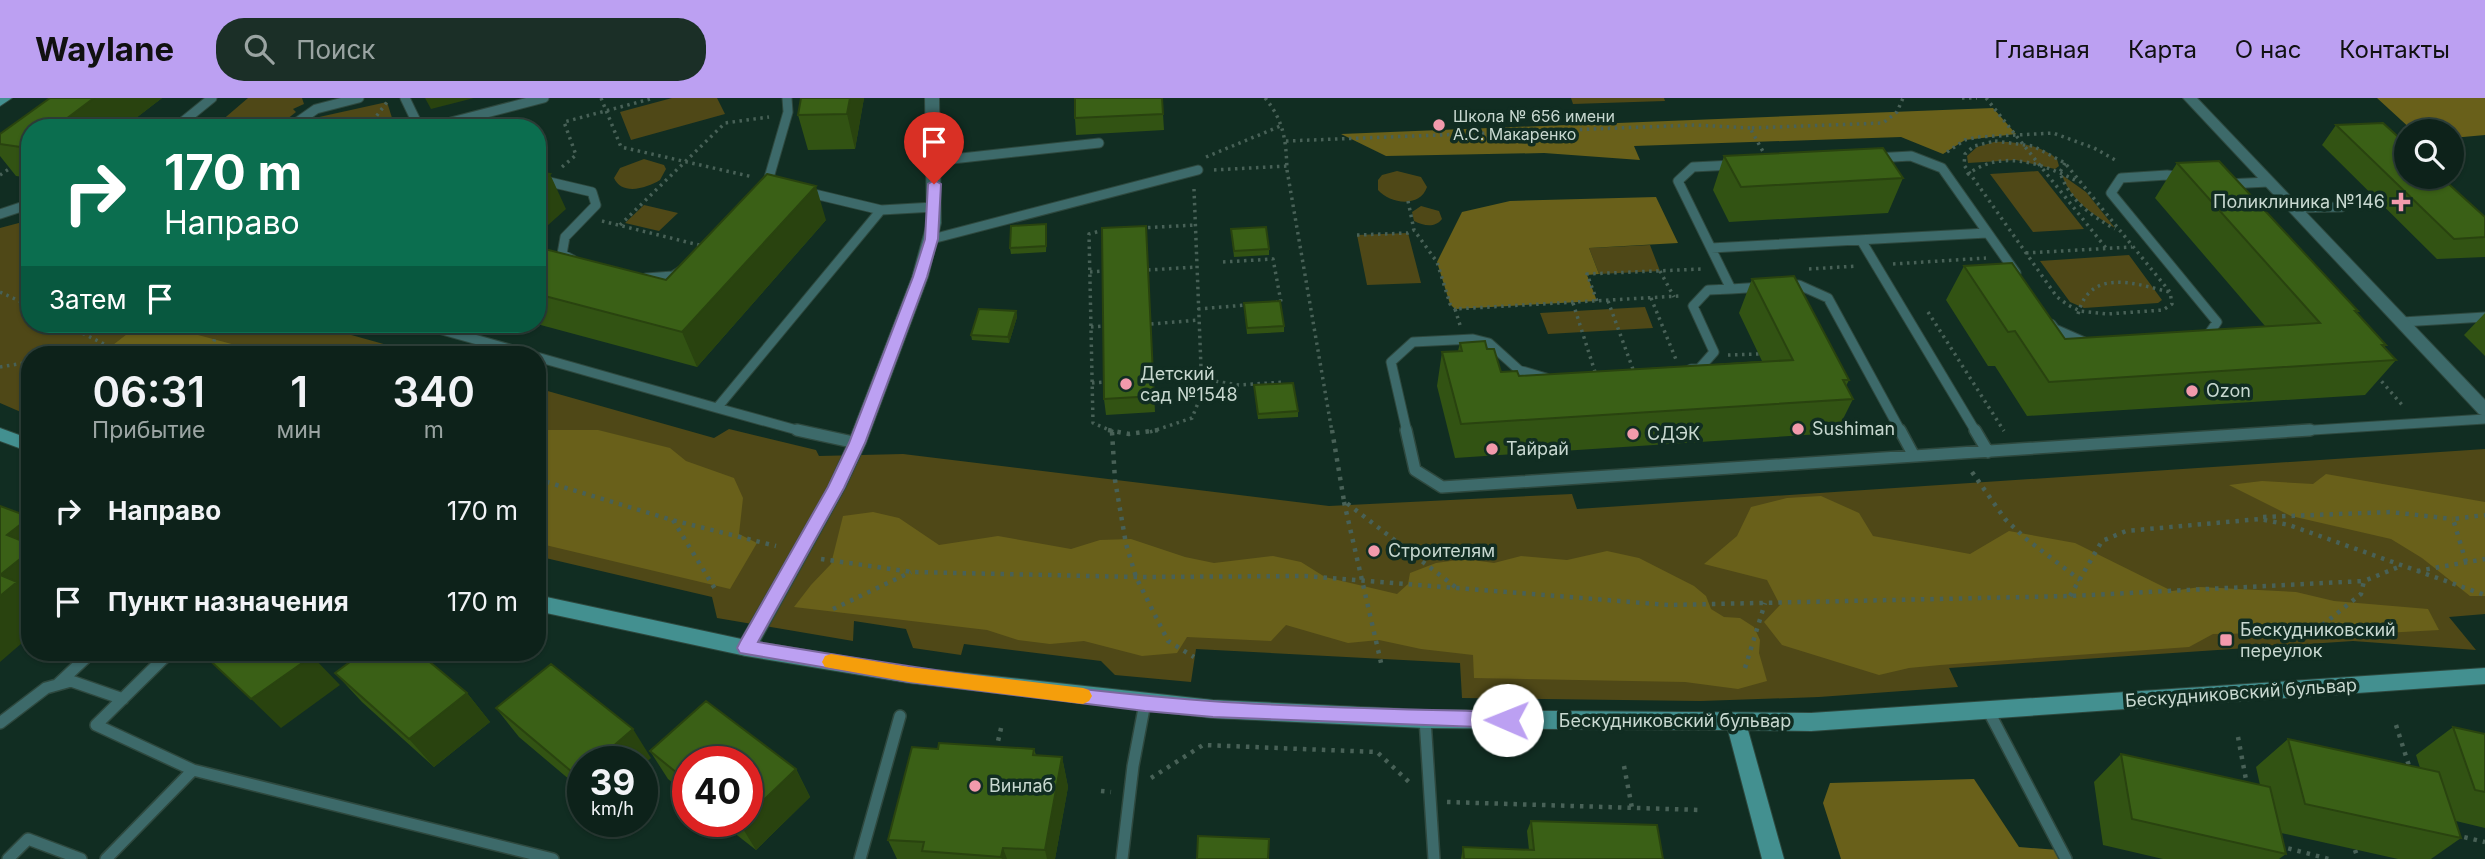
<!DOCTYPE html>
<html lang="ru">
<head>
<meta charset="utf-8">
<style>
  :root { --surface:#0d221a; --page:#1b2f27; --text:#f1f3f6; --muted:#9aa4a2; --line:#2d3f39; --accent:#bca0f2 }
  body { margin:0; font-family:Inter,sans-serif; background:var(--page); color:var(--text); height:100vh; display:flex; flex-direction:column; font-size:26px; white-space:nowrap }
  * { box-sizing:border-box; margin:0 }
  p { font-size:23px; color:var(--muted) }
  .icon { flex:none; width:38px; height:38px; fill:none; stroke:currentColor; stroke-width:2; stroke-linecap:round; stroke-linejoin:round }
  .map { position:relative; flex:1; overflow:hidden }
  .sheet { position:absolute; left:21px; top:248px; width:525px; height:315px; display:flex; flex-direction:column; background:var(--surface); border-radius:28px; box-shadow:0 2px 5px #0004,0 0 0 2px var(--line) }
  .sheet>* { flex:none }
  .guide { position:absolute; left:21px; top:21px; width:525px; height:214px; border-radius:28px; box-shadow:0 2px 5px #0004,0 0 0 2px var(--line); background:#0b6e4f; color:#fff; overflow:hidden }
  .controls { position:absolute; left:2394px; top:21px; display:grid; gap:14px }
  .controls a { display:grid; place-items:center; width:70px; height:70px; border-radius:50%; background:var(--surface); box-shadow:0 2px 5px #0004,0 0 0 2px var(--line); font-size:35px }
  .speed { position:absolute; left:567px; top:648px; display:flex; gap:14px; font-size:35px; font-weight:700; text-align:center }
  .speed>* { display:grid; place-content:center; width:91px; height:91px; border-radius:50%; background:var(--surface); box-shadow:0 2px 5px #0004,0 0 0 2px var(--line); line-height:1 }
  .speed small { font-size:18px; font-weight:400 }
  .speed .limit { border:10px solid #d22; background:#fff; color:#111 }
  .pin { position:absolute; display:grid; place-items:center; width:60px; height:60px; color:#fff; margin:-72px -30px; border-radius:50% 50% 50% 0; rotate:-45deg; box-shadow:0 0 7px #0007 }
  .pin .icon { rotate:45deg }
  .me { position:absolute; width:77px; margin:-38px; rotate:271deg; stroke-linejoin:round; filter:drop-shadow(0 0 5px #0008) }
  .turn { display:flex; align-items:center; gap:24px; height:147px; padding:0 28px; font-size:32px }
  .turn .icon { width:91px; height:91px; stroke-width:2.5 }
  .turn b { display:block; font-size:49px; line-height:60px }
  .then { display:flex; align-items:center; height:66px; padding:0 28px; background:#0003; gap:14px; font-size:26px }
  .eta { display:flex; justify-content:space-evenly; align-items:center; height:119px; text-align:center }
  .eta b { font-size:42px; font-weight:600; line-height:49px }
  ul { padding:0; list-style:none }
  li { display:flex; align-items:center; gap:21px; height:91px; padding:0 28px }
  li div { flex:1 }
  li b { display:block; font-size:26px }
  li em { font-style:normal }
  header { display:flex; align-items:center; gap:42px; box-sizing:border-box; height:98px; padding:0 35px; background:var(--accent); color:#111 }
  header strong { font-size:33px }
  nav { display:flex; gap:38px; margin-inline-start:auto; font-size:24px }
  .search { width:490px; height:63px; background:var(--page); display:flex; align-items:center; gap:18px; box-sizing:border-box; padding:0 24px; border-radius:28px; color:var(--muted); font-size:26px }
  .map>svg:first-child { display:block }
  .green { fill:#4f4817 }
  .forest { fill:#69601a }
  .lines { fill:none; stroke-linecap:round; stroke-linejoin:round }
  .lane-far1-casing { stroke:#2e483e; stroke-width:11 }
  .lane-casing { stroke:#2e483e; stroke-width:14 }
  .street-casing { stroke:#2e483e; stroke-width:2 }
  .secondary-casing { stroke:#2e483e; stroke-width:2 }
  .path-far1 { stroke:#486157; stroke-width:3.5; stroke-dasharray:2.5 4.5; stroke-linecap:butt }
  .path { stroke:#486157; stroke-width:4.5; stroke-dasharray:3.5 6; stroke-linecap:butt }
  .lane-far1 { stroke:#3d6a6a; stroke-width:9 }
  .lane { stroke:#3d6a6a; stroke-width:11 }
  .street { fill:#3d6a6a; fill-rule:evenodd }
  .secondary { fill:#439090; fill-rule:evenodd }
  .wall { fill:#325313 }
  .shaded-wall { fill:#29430f }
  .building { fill:#3a6016; stroke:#29430f; stroke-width:2 }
  .route { fill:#bca0f2; stroke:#7a689d; stroke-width:2 }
  .slow { fill:#f59e0b }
  .poi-dot { fill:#f29aac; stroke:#112d22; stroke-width:2.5 }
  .labels { text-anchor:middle; stroke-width:7; stroke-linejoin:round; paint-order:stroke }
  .far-poi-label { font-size:16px; fill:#c8d8d0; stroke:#112d22; text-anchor:start }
  .poi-label { font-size:18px; fill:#c8d8d0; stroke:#112d22; text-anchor:start }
  .street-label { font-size:18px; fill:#c8d8d0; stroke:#112d22 }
</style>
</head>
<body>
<header>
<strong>Waylane</strong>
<div class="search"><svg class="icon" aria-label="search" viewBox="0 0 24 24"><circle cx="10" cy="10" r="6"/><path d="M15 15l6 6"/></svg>Поиск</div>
<nav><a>Главная</a><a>Карта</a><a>О нас</a><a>Контакты</a></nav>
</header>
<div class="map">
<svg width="2485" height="761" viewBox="0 0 2485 761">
  <rect width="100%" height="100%" fill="#112d22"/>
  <!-- green -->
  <path class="green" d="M248 0H302L304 6 293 11 296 14 276 30H213Z
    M672 0H717L725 16 631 42 620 14Z
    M1571 0H1664L1665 3 1573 6Z
    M387 4 393 23 390 30 301 23Z
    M1994 44C2015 43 2041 47 2057 61L2059 68 2055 71 2016 62 1968 65 1967 58 1977 49Z
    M644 61 664 67 666 71 660 82C647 90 622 98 614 80L620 70Z
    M1397 73 1421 79 1427 89C1420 110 1390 106 1378 92V82L1382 77Z
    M2038 73 2084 131 2033 134 1990 76Z
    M2062 77 2086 94 2115 130C2093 116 2071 103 2062 77Z
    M644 107 678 115 659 133 625 125Z
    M1421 108 1439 113 1442 121C1435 130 1424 128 1414 123L1412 114Z
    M30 122V226H312L423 257H30V318L0 305V130Z
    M1408 135 1421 185 1367 187 1357 137Z
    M1650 147 1660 173 1599 176 1589 150Z
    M2129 157 2162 202 2158 205 2084 210 2070 204 2040 163Z
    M1645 209 1653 230 1548 236 1540 215Z
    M537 290 714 340 729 331 816 352 819 358 903 356 1329 408 1572 396 1577 411 2485 351V516L2449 519 2476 552 2353 543 1949 570 1958 589 1819 599 1701 603 1462 600 1460 565 1196 551 1191 584 1115 577 1101 563 964 546 961 557 913 550 906 531 854 523 853 543 717 520 712 499 537 458Z"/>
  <!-- forest -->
  <path class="forest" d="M2377 0H2485V37L2452 40V33H2413Z
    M1993 10 2016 36 1965 42 1943 56 1901 39 1634 48 1640 62 1544 55 1386 58 1341 36Z
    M1656 99 1678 145 1589 150 1599 176 1587 177 1597 203 1455 211 1450 206 1437 164 1462 114 1510 103Z
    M140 226H157L273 257H100Z
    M537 332H598L670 350 686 363 734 380 743 400 739 436 757 445 730 491 537 445Z
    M2326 376 2485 404V498H2470L2422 460 2391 441 2291 418 2229 387 2262 383 2313 386Z
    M1821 398 1859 415 1873 438 1970 456 2009 433 2075 445 2172 493 2200 489 2296 494 2334 503 2428 511 2439 532 2311 539 2273 535 2213 536 2189 549 1940 567 1909 570 1879 577 1782 547 1764 524 1780 507 1767 482 1704 466 1737 438 1751 409 1787 400Z
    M873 414 899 420 939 447 998 438 1071 451 1100 442 1131 441 1185 459 1214 465 1273 458 1301 464 1325 479 1397 496 1408 486 1410 475 1436 465 1465 461 1494 465 1521 458 1567 462 1607 453 1639 460 1694 488 1706 498 1711 511 1724 519 1740 520 1754 529 1760 542 1759 555 1767 583 1738 591 1685 584 1474 580 1473 557 1421 551 1379 542 1348 545 1286 527 1271 543 1187 539 1177 555 1142 558 1084 543 1050 546 1018 542 987 532 794 509 811 487 831 466 843 418Z
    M1974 681 2019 749 2059 752 2066 761H1841L1823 705 1830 685Z"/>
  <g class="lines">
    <defs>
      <path id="lane-far1" d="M405 0 418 27 427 30
        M175 30 212 0
        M289 30 316 11 359 0
        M428 30 544 0
        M1875 60 1911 58 1942 70 2016 175
        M934 63 1099 45
        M1733 67 1693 69 1678 83 1731 191 1762 189
        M2183 79 2167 77 2121 80 2111 95 2217 224 2206 240
        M537 81 592 94 596 107 565 139 562 156 573 162
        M2226 86 2269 84
        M766 90 788 14 787 0
        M806 94 881 112
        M2293 110 2342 109
        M0 116 30 106
        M932 141 1198 72
        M1861 142 1976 334
        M1711 150 1987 135
        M646 180 673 178 681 173
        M1785 188 1799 187 1828 200 1901 334
        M2402 224 2485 219
        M421 226 531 257
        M2051 226 2055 231 2089 246
        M537 259 717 310 881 112 934 109
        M1691 271H1699L1714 254 1693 208 1708 192 1731 191
        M717 310 804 334
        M1407 334 1391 264 1413 244 1473 241 1489 245 1519 272 1546 280
        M2283 334 2485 321"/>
      <path id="lane" d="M797 332 857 345
        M1406 332 1415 372 1442 389 2310 332
        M1900 332 1914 358
        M1975 332 1988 354
        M169 555 96 627 193 672 553 761
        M58 586 91 555
        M1988 612 2066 761
        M1425 621 1434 761
        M0 625 46 590 71 583 123 601
        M8 761 28 741 81 761
        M106 761 193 672
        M860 761 900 618
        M1122 761 1133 668 1145 605"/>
      <path id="street" d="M925 0H939L941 125 928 179 866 345 845 390 753 556 746 558 739 556 736 550 828 389 848 345 912 179 927 125Z
        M2183 0H2197L2485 302V318L2479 316Z"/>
      <path id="secondary" d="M0 0H12L0 8Z
        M0 330 30 341V354L0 343Z
        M537 497 746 542 909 569 1213 602 1425 612 1811 615 2485 570V586L1811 633 1748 632 1784 761H1762L1728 632 1425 630 1213 620 909 585 746 558 537 513Z"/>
    </defs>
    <!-- lane-far1 casing -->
    <use href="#lane-far1" class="lane-far1-casing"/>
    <!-- lane casing -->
    <use href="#lane" class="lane-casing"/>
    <!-- street casing -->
    <use href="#street" class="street-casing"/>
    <!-- secondary casing -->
    <use href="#secondary" class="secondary-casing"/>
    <!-- path-far1 -->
    <path class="path-far1" d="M601 0 621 49 753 79
      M1265 0C1284 23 1286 42 1287 72L1332 334
      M1962 0H1977
      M1986 0 2106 150
      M384 30 369 28 387 4
      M1286 43 1695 27 1750 30
      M1995 43 2033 48 2065 65 2170 194 2172 206 2163 212 2107 216 2080 213 2068 207 2057 199 1964 67 1965 56 1974 48Z
      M1947 54 1965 42 1978 39 2053 35 2094 50 2117 63
      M1206 59 1283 27
      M1766 59 1750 30 1883 25 1897 14 1903 0
      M2065 65 2060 74C2069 102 2090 117 2115 131
      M562 69 576 57 564 24 654 0
      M1214 72 1287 68
      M0 77 12 69
      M1967 77C2001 50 2044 66 2079 84
      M1408 103 1414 132 1437 164 1450 206 1455 211
      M602 123 703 148
      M620 127 725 25 769 19
      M1141 130 1195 127
      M1104 132 1089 136 1093 325 1114 334
      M1357 137 1408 135 1414 132
      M2026 155 2132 149
      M1223 164 1273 161 1281 204H1276
      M1893 166 1986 160
      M1809 171 1857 168
      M1148 172 1196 169
      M1660 173 1674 199
      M1090 174 1104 173
      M0 194 30 208
      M1651 200 1677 264
      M1597 203 1587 176 1702 171
      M1608 203 1634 274
      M1573 205 1596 277
      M1198 211 1246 207
      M1928 214 2004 333
      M2078 216C2090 170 2134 185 2169 194
      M64 226 110 249 118 257
      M1151 226 1199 222
      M1460 227 1455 211 1679 198
      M1091 229 1105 228
      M210 257 219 226
      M1728 257 1759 256
      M0 269 30 264
      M2377 278 2403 308
      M1202 281 1239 287 1284 284
      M1092 285 1106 284
      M1150 334 1192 320 1202 295 1194 91"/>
    <!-- path -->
    <path class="path" d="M1108 332 1129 336 1158 332
      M1332 332 1344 403 1458 491
      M1112 334 1115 382 1126 446 1136 479 1168 543 1194 559
      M1972 374 2005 421 2025 440 2080 482
      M537 381 672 422 776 448
      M1344 404 1382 569
      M2263 419 2390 414 2453 421
      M673 422 715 491
      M821 461 912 474 1136 479 1305 478 1669 507 2070 498 2364 483
      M2466 464 2453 421 2485 417
      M2417 473 2485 461
      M2070 498 2102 443 2126 433 2260 421 2289 427 2485 497
      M833 511 911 474
      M2315 533 2361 496 2364 483 2401 468
      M1745 570 1765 505
      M2396 627 2410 671
      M2238 639 2247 687
      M996 652 1002 626
      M1624 668 1632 710
      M1151 680 1203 647 1377 654 1410 685
      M1101 693 1111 694
      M1447 704 1701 712
      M2455 737 2485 744
      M2279 748 2329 761
      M2355 752 2358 761"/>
    <!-- lane-far1 -->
    <use href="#lane-far1" class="lane-far1"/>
    <!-- lane -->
    <use href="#lane" class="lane"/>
    <!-- street -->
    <use href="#street" class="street"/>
    <!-- secondary -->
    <use href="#secondary" class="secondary"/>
  </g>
  <!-- wall -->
  <path class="wall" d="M50 0H162L123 30H30V80L16 78 0 58V36Z
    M801 0H864L855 51 808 52 798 17Z
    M1162 0 1164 32 1076 37 1075 20Z
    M2336 27 2485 119V159L2437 161 2322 47Z
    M1724 58 1903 80 1888 115 1729 124 1713 92Z
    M2177 65 2358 213 2356 214 2386 247 2384 250 2396 262 2365 297 2027 318 1995 268H1988L1946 202 1964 168 2065 241 2265 228 2155 100Z
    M826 122 697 269 537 226V149L666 182Z
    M1146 128 1155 314 1106 317 1104 301Z
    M1231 131 1269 151V157L1234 159Z
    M1047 132 1046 154 1011 156 1010 150Z
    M1752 181 1849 282 1846 288 1853 301 1836 335 1455 360 1437 288 1442 254 1458 253 1460 245 1487 251 1501 274 1519 278 1762 263 1739 215Z
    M1244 205 1284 228V234L1247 236Z
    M1016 213 1017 219 1009 245 972 242 971 237Z
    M2485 215V258L2464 237Z
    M1254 287 1298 313V319L1258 321Z
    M335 575 467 595 490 624 434 669 362 604Z
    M496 610 651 660 583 663V693L519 639Z
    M2453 629 2485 636V730L2456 723 2461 740 2431 761H2398L2281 735 2286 756 2279 761H2163L2103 747 2094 684 2121 656 2260 687 2256 669 2288 641 2420 670 2416 657Z
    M938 651H1034L1036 657 1062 659 1068 689 1055 761H897L888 742Z
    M650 653 796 671 810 699 756 752 719 723H747L688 663V697L668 681Z
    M1531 723 1663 761H1461L1463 749 1529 752 1527 733Z"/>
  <!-- shaded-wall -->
  <path class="shaded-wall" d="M94 0H162L123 30H54Z
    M425 0H474L431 11Z
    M850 0H864L855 51 847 16Z
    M550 76 566 111 537 137V87Z
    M816 88 826 122 697 269 682 234Z
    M1016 213 1017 219 1009 245 1008 239Z
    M30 419V538L0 564V477L7 437Z
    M312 558 340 587 281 630 251 601Z
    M467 595 490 624 434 669 409 641Z
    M633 631 651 660 642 668V663H596Z
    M1062 659 1068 689 1055 761H1047L1045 752Z
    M796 671 810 699 756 752 740 726 743 723H747V718Z
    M583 675V685L578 679Z
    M1003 750 1007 761H1002L1001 759Z"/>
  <!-- building -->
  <path class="building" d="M50 0H94L54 30H30V48L27 50 0 46V36Z
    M801 0H850L847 16 798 17Z
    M1075 0H1162L1163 16 1075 20Z
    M2383 25 2406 46V79H2441L2485 119V139L2454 141 2336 27Z
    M1883 50 1903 80 1741 89 1724 58Z
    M2219 63 2358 213H2355L2386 247H2382L2396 262 2049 284 2015 233 2008 234 1964 168 2012 165 2065 241 2320 225 2177 65Z
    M537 73 550 76 537 87Z
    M767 76 816 88 682 234 537 196V149L666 182Z
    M1046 126V148L1010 150 1011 128Z
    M1146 128 1154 298 1104 301 1102 130Z
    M1266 129 1269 151 1234 153 1231 131Z
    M1794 178 1849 282H1843L1853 301 1461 326 1442 254 1462 253 1460 245 1485 243 1487 251H1494L1501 274 1517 273 1519 278 1793 262 1752 181Z
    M1280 203 1284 228 1247 230 1244 205Z
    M979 211 1016 213 1008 239 971 237Z
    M1293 285 1298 313 1258 316 1254 287Z
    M0 408 30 419 7 437 30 446V453L0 477Z
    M0 477 17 484 0 498Z
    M202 555H309L312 558 251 601Z
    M362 555H419L467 595 409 641 335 575Z
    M551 566 633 631 596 663H583V675L578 679 496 610Z
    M706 603 796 671 747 718V663H688V684L650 653Z
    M2453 629 2485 636V694L2475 692Z
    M2288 641 2439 674 2461 740 2305 706Z
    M939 645 1034 651 1033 657 1062 659 1045 752 1003 750 1001 759 922 753 924 744 888 742 912 649 938 651Z
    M2121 656 2270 689 2286 756 2132 721Z
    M1531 723 1657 727 1663 761H1464L1463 749 1534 752Z
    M1198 738 1269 741 1268 761H1197Z"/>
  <!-- route -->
  <path class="route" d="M934 82 941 86 938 141 927 179 865 345 844 390 758 544C908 569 1059 592 1210 603 1309 610 1408 611 1507 614L1514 617 1516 622 1514 628 1507 630 1213 619 1145 613 909 584 740 555 737 550 740 544 828 389 849 345 913 179 925 141 928 86Z"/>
  <!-- slow -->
  <path class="slow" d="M831 556 909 569 1083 590 1089 592 1092 598 1089 603 1083 606 909 584 825 569 822 564 825 558Z"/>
  <!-- markers -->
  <g class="poi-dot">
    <circle cx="1439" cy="27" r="7"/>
    <path d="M2397.5 93.5h7v7h7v7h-7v7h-7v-7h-7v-7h7z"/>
    <circle cx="1126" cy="286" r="7"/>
    <circle cx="2192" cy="293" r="7"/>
    <circle cx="1798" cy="331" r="7"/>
    <circle cx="1633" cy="336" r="7"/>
    <circle cx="1492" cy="351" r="7"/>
    <circle cx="1374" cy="453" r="7"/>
    <rect x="2219" y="535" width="14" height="14" rx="3.5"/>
    <circle cx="975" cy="688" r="7"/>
  </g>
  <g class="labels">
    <!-- far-poi labels -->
    <g class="far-poi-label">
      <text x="1453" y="24">Школа № 656 имени<tspan x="1453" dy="18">А.С. Макаренко</tspan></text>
    </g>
    <!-- poi labels -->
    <g class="poi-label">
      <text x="2385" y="110" text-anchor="end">Поликлиника №146</text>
      <text x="1140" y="282">Детский<tspan x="1140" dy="21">сад №1548</tspan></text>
      <text x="2206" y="299">Ozon</text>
      <text x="1812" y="337">Sushiman</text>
      <text x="1647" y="342">СДЭК</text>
      <text x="1506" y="357">Тайрай</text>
      <text x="1388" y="459">Строителям</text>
      <text x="2240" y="538">Бескудниковский<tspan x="2240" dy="21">переулок</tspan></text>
      <text x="989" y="694">Винлаб</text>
    </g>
    <!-- street labels -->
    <g class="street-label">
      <text transform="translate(2241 595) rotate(-4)" y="6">Бескудниковский бульвар</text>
      <text x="1675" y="629">Бескудниковский бульвар</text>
    </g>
  </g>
</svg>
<div class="controls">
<a><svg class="icon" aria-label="search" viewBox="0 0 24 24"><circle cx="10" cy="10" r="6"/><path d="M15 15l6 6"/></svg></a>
</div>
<div class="speed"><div>39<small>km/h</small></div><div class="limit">40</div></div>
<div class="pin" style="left:934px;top:86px;background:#d93025"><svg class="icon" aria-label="arrive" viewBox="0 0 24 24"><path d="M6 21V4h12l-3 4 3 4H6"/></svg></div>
<svg class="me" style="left:1507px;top:622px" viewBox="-20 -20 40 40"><circle r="19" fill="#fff"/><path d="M0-13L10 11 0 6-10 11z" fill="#bca0f2"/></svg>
<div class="guide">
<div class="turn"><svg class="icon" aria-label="right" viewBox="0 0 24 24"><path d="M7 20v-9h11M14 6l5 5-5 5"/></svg><div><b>170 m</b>Направо</div></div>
<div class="then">Затем<svg class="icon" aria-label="arrive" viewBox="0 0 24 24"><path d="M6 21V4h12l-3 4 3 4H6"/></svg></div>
</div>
<section class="sheet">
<div class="eta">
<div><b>06:31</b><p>Прибытие</p></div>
<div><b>1</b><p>мин</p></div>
<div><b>340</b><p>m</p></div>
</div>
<ul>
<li><svg class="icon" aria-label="right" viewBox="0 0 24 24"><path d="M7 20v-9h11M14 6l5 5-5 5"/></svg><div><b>Направо</b></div><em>170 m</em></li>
<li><svg class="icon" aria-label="arrive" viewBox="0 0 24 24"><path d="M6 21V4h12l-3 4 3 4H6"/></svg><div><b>Пункт назначения</b></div><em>170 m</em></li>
</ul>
</section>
</div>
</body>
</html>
